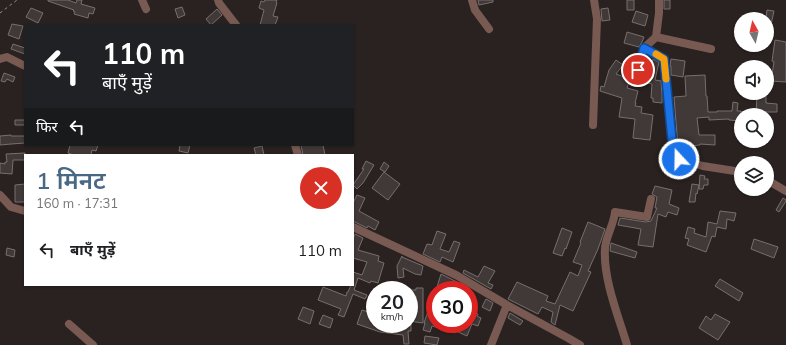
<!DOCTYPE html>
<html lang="hi">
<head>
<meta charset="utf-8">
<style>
  :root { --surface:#fff; --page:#f2f2f2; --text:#202124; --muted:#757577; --accent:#496884 }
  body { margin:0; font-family:Mulish,"Noto Sans Devanagari",sans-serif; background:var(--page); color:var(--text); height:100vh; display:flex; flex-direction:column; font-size:15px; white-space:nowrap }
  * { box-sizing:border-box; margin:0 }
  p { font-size:13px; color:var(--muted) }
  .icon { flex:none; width:22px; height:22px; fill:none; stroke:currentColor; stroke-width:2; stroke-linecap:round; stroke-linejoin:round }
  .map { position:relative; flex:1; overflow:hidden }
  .side { position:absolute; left:24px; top:154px; width:330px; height:132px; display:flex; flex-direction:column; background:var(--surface); border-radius:0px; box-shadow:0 1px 3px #0004 }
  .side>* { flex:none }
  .hud { position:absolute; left:24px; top:24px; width:330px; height:122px; border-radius:0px; box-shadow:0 1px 3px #0004; background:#202124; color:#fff; overflow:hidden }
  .needle { width:26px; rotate:352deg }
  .tools { position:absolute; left:734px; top:12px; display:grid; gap:8px }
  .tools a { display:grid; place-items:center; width:40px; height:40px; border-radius:50%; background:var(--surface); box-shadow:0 1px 3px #0004; font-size:20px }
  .speed { position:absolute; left:366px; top:281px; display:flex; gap:8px; font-size:20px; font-weight:700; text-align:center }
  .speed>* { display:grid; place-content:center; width:52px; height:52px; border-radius:50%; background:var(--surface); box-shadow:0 1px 3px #0004; line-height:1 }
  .speed small { font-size:10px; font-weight:400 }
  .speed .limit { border:6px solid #d22; background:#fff; color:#111 }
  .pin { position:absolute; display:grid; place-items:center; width:34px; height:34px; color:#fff; margin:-17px; border:2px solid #fff; border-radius:50%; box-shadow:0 1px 4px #0007 }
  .me { position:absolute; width:44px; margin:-22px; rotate:339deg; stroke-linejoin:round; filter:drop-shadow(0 0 3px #0008) }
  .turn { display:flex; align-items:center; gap:14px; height:84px; padding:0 12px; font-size:18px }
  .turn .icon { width:52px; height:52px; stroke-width:2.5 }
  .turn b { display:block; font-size:28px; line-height:34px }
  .then { display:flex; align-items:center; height:38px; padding:0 12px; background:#0003; gap:8px; font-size:15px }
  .round { display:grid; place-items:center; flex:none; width:42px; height:42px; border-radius:21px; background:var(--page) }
  .overview { display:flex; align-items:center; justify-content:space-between; height:68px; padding:0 12px }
  h1 { font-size:24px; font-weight:600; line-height:30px; color:var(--accent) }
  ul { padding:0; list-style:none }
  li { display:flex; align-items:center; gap:12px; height:56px; padding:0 12px }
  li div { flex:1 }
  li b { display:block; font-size:15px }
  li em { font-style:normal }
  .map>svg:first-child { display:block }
  .building { fill:#413937; stroke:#776f6c }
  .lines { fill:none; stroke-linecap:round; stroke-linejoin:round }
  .path { stroke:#928c8a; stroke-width:1; stroke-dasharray:3 3; stroke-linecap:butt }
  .minor { stroke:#785a52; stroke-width:8 }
  .route-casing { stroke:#114b97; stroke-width:10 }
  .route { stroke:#1a73e8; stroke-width:7 }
  .slow { stroke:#f59e0b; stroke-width:7 }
</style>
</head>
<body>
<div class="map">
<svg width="786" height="345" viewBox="0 0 786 345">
  <rect width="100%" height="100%" fill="#292220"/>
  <!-- building -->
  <path class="building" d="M48 0H68L76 3 77 0H82L81 4 95 8 93 14 89 13 88 18 74 14 75 12 73 11 74 10 48 1Z
    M265 0H277L276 2 277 3 273 16 278 17 275 25H260L264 10 259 8 261 1 264 2Z
    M478 0H493V2L479 5Z
    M627 0H634V10H627Z
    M664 0H670V9H664Z
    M182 7 185 15 178 18 175 9Z
    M31 8 43 13 38 23 26 17Z
    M608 8 610 20 602 21 601 9Z
    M217 9 222 15 211 25 206 19Z
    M767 10 774 11 769 34H767V19H766Z
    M636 11 648 15 645 26 632 22Z
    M12 24 23 26 19 39 8 35Z
    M627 32 644 37 642 42 639 47 624 43Z
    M775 40 786 42V82L771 81 774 62 772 61Z
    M13 44 25 48V54L11 49Z
    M653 59 659 62 655 80 661 81 662 95V103L653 102V98H651L652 84 647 83Z
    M671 59 685 61 683 77 671 75V66H670Z
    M616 60 623 65 616 74 630 79 627 88 638 91 635 103H636L635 106 642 107 641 113 653 115 650 140 633 138 635 119 619 117 622 98 600 91 601 86 604 87 609 70Z
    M4 73 15 77 13 82 7 79 5 82 1 81Z
    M705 75 706 96H707L708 112H717V111H732L733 102 738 103 737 111H741V121L729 120V119L709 120V117L697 118 699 135H715V145L700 144V145L678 147 674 97 686 96 685 76Z
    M757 94H766V103L777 104V112H764V114H756Z
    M15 120H25V125H15Z
    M11 135V136H25V143L11 144 0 145V136Z
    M70 145H98L96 151 92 150 91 155H74L68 153Z
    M180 145H190L188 153 179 151Z
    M301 145H323L325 155H303Z
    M262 146 264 155H256L254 148Z
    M25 153V160H13L12 174 0 173V163L5 164V162H7L6 154Z
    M366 161 374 165 363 183 357 189 353 185 364 169H362Z
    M384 162 389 166 385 172 380 169Z
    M384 172 400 184 388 200 372 188Z
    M700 175 705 176 704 179H708V185H704L703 189H699Z
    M25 184V202H15V185Z
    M692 184 699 185 697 194 696 193 695 202H689Z
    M655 186 672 190 669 204 679 208 677 215 668 212 666 217 658 214 653 247 638 245 641 229 618 225 620 218 646 222 651 221 657 208H655L657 197 652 194Z
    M357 195 365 198 359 211 379 222 375 230 368 226 367 228 353 221V203Z
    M783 198 786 200V201L779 212 776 210Z
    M720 211 736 213 734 221 727 219 726 229 717 227 715 237 712 236 706 252 687 245 689 239 685 238 688 227 695 229 694 233 706 237 708 222 717 224Z
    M588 222 605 229 598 249 588 271 591 272 573 311 560 305 555 325 551 322 553 312 542 307 538 314 508 299 517 282 548 296 546 301 555 304 570 272 578 276 582 265 573 262 581 243 580 242Z
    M562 228 572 232 566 249 565 248 562 256 553 253Z
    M437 231 446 234 440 249 449 252 454 241 460 243 453 262 442 257 440 262 423 254 427 244 432 245Z
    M355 234 363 238 358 250 379 256 378 261 384 263 378 283 371 281 370 283 358 278 354 290 367 295 365 299 353 294 344 317 338 315 341 309 318 300 323 287 346 296 347 292H348L351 285H353V272L362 275 367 262 353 258V239Z
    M754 239 778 247 774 258 751 249Z
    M611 243 637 252 635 258 610 251Z
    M7 248 15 250 14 257 6 255Z
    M402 256V257L423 266 421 275 415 274 403 268 404 277 398 278 397 266Z
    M484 266 495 271 488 283 493 285 491 289 463 273 464 270 478 277Z
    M441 274 459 283 457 290H436Z
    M720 279 743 293 739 301 715 286Z
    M416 288H423V323L409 321V314L412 315 416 296H409V290H416Z
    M434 294H435V324H472L469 323V311L478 314 477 316 481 318 478 326 472 324 467 336 456 331 455 333 432 326 430 332 423 330 425 323H424Z
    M486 299 493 303 490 311 482 307Z
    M303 307 314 311 310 324 298 319Z
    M362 310 375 314V324H411V331H408L409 344H404L403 335 380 332 357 324Z
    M510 313 523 321 520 325 508 318Z
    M715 314 730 322 718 340 699 328 706 316 711 320Z
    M323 315 333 319 330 328 319 324Z
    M425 336 439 338 437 345 424 343Z"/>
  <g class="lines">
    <!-- path -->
    <path class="path" d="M0 13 17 0"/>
    <!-- minor -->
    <path class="minor" d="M142 0 146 9
      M218 0 219 3 236 25
      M472 0 475 10 489 29
      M656 37 711 49
      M644 48 664 59 673 150 679 159 703 166 741 172
      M0 59 7 57 25 66
      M635 80 644 48 656 37 659 13V0
      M593 125 597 19 594 0
      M295 145 298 155
      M767 180 786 191
      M0 195 11 207 25 211
      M353 227 456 275 507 305 568 338 580 345
      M69 324 93 345
      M491 345 507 305
      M627 345C618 315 603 279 605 248 606 236 614 224 615 212L647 217 651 199"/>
  </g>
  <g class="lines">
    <defs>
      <path id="route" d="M638 70 644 48 664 59 673 150 679 159"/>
    </defs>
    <!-- route casing -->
    <use href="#route" class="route-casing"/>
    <!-- route -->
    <use href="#route" class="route"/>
    <!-- slow -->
    <path class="slow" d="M656 54 664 59 666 79"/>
  </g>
</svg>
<div class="tools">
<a><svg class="needle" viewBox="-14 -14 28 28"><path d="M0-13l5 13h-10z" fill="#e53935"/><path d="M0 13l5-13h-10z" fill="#757577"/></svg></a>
<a><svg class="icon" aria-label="sound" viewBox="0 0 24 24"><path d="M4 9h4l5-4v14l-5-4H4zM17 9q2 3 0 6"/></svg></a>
<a><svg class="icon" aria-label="search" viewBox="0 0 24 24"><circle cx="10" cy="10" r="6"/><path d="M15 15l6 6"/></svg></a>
<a><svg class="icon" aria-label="layers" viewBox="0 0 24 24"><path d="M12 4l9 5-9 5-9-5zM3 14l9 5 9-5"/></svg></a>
</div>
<div class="speed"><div>20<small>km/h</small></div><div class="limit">30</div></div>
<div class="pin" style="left:638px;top:70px;background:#d93025"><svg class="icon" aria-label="arrive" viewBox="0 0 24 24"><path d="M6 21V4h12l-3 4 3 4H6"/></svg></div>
<svg class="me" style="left:679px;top:159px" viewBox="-20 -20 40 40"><circle r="17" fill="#1a73e8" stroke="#fff" stroke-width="3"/><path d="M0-11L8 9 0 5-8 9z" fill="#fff"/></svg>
<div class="hud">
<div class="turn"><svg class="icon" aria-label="left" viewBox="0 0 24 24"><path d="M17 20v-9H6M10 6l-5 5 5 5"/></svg><div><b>110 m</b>बाएँ मुड़ें</div></div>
<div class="then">फिर<svg class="icon" aria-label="left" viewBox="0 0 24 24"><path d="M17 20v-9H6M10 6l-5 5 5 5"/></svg></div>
</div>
<section class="side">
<div class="overview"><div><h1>1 मिनट</h1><p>160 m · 17:31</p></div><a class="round" style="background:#d93025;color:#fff"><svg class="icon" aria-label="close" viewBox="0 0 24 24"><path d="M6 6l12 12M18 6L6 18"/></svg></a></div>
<ul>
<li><svg class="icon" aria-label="left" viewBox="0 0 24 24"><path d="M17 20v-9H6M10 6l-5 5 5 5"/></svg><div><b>बाएँ मुड़ें</b></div><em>110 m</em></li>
</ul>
</section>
</div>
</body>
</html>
